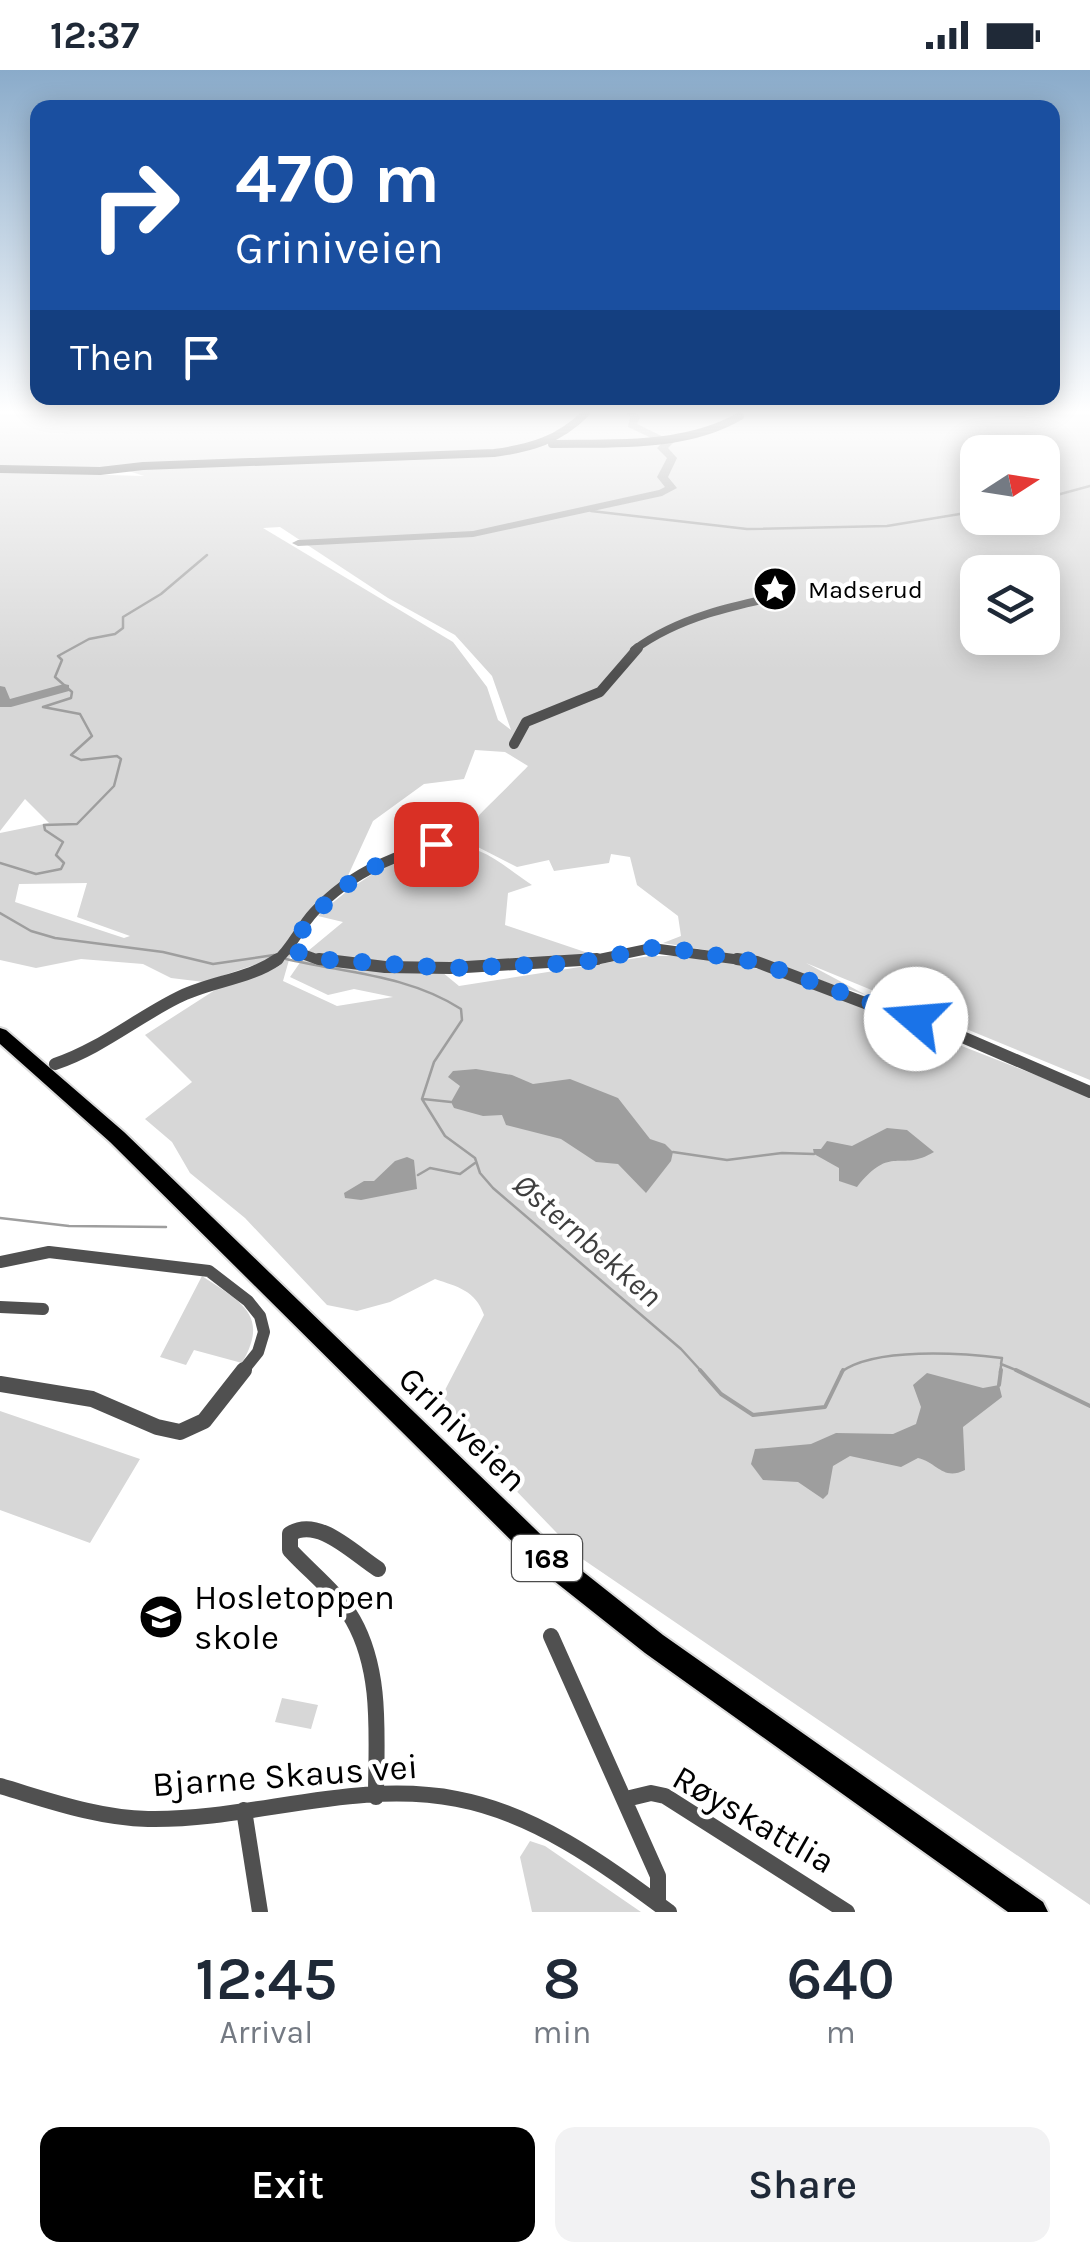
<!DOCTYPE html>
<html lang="en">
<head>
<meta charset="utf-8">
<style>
  :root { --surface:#fff; --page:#f2f2f3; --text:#1f2937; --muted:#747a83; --accent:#000 }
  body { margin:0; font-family:Karla,sans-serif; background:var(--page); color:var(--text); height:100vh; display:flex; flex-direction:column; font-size:38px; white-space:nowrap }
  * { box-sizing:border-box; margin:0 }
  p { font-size:32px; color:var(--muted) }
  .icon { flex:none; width:55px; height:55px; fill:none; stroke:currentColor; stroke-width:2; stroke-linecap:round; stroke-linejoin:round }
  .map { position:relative; height:1842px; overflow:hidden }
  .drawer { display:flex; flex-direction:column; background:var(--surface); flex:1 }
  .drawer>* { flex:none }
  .top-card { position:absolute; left:30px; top:30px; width:1030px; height:305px; border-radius:20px; box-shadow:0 5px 25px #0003; background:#1a4fa0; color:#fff; overflow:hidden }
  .needle { width:65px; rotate:78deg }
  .tools { position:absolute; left:960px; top:365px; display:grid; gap:20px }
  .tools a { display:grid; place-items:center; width:100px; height:100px; border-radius:20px; background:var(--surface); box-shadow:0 5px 25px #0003; font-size:50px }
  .pin { position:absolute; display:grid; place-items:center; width:85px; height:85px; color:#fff; margin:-42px; border-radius:20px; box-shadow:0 5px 15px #0006 }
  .me { position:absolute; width:110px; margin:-55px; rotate:288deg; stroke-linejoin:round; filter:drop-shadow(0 0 8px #0008) }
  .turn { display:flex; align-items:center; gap:35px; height:210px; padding:0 40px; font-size:45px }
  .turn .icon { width:130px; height:130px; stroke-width:2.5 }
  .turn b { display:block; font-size:70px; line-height:85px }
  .then { display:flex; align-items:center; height:95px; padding:0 40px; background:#0003; gap:20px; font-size:38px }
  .eta { display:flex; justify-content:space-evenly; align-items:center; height:170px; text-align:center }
  .eta b { font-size:60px; font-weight:600; line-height:70px }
  .primary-button { display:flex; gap:20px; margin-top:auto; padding:20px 40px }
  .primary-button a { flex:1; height:115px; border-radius:20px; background:var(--accent); color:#fff; font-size:40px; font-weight:600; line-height:115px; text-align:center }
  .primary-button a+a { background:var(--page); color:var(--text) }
  .status { display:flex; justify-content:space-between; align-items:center; height:70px; padding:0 50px; background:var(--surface); direction:ltr }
  .status svg { height:28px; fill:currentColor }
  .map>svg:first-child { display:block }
  .green { fill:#d7d7d7; fill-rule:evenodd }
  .water { fill:#9e9e9e }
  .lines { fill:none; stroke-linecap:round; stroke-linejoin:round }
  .stream-far1 { stroke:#9e9e9e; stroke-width:2.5 }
  .stream { stroke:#9e9e9e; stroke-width:4 }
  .river { fill:#9e9e9e; fill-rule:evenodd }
  .primary-casing { stroke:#dbdbdb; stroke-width:4 }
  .minor-far3 { stroke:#505050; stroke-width:8 }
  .minor-far2 { stroke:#505050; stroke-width:10 }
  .minor-far1 { stroke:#505050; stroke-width:12 }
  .minor { stroke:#505050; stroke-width:16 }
  .primary { fill:#000; fill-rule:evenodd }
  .route { stroke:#1a73e8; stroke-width:18; stroke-dasharray:0 32.4 }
  .labels { text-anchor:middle; stroke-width:9; stroke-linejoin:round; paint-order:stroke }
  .far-poi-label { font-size:25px; fill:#000; stroke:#fff; text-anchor:start }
  .shield { fill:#fff; stroke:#4c4c4c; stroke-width:2.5 }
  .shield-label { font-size:28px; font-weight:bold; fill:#000 }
  .water-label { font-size:32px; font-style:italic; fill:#3f3f3f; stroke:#fff }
  .near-street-label { font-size:35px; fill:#000; stroke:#fff }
  .near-poi-label { font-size:35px; fill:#000; stroke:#fff; text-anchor:start }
</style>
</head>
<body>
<div class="status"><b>12:37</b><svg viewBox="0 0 49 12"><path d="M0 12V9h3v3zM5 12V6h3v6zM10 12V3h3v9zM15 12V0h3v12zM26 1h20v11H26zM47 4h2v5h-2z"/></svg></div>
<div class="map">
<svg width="1090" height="1842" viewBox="0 0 1090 1842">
  <rect width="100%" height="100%" fill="#fff"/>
  <!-- green -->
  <path class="green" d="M0 343H1090V1010L806 893 866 925 748 887 663 873 681 866 678 846 637 815 630 787 611 784 609 793 554 801 549 790 517 797 470 773 463 763C465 758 518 707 528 696L505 682 475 680 464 709 424 714 373 751 346 810 297 862 283 911 337 936 393 927 354 919 328 925 290 907 308 881 343 852 318 846C353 812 428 761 479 781 497 788 515 804 532 815L508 823 505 855 588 883 589 887 431 893 459 916 650 886H702L772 902 1090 1026V1835L581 1488 444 1346 445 1320 484 1245C475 1220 458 1217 435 1209L390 1232 357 1241 327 1235 245 1148 190 1103 172 1072 145 1049 192 1012 145 965 254 895 204 912 171 908 143 894 81 889 36 898 0 890V763L49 753 25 729 0 761V402L144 406 129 401 0 398ZM978 382H1042V448H978ZM280 457 388 528 455 565 492 606 511 660 498 650 487 617 453 572 263 458ZM978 502H1042V568H978ZM87 813 77 847 130 866 124 868 15 832 19 814Z
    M202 1206C241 1232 270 1245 242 1293L194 1280 186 1295 160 1287Z
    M0 1341 140 1389 90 1473 0 1440Z
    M282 1628 318 1635 311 1659 275 1652Z
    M530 1771 545 1776 641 1842H532L520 1787Z"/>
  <!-- water -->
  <path class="water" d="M476 999 512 1005 533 1014 570 1009 618 1028 650 1069 665 1074 673 1082 671 1091 646 1123 618 1094 596 1092 561 1069 506 1055 502 1045 483 1046 454 1038 451 1032 460 1016 448 1007 453 1001Z
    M887 1058 907 1060 934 1082C899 1103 892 1073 857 1117L839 1111V1098L814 1084 813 1079H821L827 1071 852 1076Z
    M407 1087 414 1090 417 1119 361 1130 345 1128 344 1123 364 1111H374L395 1091Z
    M927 1303 983 1318 999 1315 1002 1327 963 1357 965 1400C943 1411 938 1393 918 1388L901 1397 850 1386 833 1396 828 1424 823 1429 798 1412 763 1410 751 1394 755 1379 811 1374 836 1363 893 1364 916 1354 921 1337 913 1315Z"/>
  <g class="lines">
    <!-- stream-far1 -->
    <path class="stream-far1" d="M1042 429 1090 416
      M591 441 747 459 887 456 978 441
      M0 793 36 804 61 799 64 793 56 785 63 772 45 760 44 755 77 754 114 716 121 689 117 686 81 690 71 685 92 666 80 644 43 637 71 628 72 622 55 607 62 590 58 586 89 569 115 564 123 558V547L161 524 207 485
      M0 843 31 861 55 868 163 882 213 894 274 885
      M286 889C346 903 408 905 461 939L462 950 434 992 422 1029 445 1066 475 1088 480 1103 493 1118 681 1279 702 1302
      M423 1029 451 1032
      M673 1082 727 1090 782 1083 814 1084
      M418 1105 430 1098 460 1104 475 1093
      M0 1148 69 1156 166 1157
      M841 1302C875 1277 961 1283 1002 1288L1001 1294 1021 1302
      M1000 1302 1001 1296"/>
    <!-- stream -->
    <path class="stream" d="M700 1300 721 1324 753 1345 825 1337 843 1300
      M1016 1300 1090 1336
      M999 1315 1001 1300"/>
    <!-- river -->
    <path class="river" d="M626 343H636L640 347 637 354 674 372 668 378 677 388 668 407 677 418 662 426 473 467 298 476 292 473 298 470 473 461 659 420 665 417 657 407 667 388 657 378 662 373 628 357 630 347Z
      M64 614 69 615V621L11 637H0V616L5 617 10 629Z"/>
    <defs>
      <path id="primary" d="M0 958 6 960 124 1062 562 1485 663 1565 1043 1832 1048 1842H1008L645 1583 544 1503 110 1072 0 974Z"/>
    </defs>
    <!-- primary casing -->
    <use href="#primary" class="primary-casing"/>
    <!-- minor-far3 -->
    <path class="minor-far3" d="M552 374C613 373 686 378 740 346
      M0 399 100 401 143 396 494 383C531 378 559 370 586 343
      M634 580C678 547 736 535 789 524"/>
    <!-- minor-far2 -->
    <path class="minor-far2" d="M514 674 526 652 600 622 638 578
      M289 879 316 889 340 892
      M275 892C292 878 299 858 314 842 351 802 401 780 454 773
      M585 892 652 878 756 892"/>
    <!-- minor-far1 -->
    <path class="minor-far1" d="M319 889 385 897 450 898 597 889
      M737 889 757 892 894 944 930 953 1090 1022
      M55 994C100 979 135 949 177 928 210 911 248 910 278 889
      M0 1192 49 1182 209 1201 248 1231 260 1246 264 1262 258 1282 242 1302
      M0 1237 43 1239"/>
    <!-- minor -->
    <path class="minor" d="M0 1314 92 1329 157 1357 180 1362 204 1351 244 1300
      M551 1566 658 1806V1834
      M0 1716C48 1730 97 1748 148 1749 250 1751 354 1709 457 1729 537 1744 605 1795 669 1842
      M376 1727C376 1669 383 1603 353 1550 338 1523 311 1503 290 1480V1464C318 1446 353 1483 378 1499
      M626 1729 651 1723 665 1726 847 1842
      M244 1740 260 1842"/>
    <!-- primary -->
    <use href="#primary" class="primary"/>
  </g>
  <!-- sky -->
  <linearGradient id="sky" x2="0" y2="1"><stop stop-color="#8aabca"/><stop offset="0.57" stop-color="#fff"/><stop offset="1" stop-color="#fff" stop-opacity="0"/></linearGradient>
  <rect width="1090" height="600" fill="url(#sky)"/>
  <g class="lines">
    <!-- route -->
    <path class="route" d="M436 774C377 785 320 827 290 879L316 889 450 898 579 893 652 878H669L757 892 916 949"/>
  </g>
  <!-- icons -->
  <defs>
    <symbol id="sight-disc" viewBox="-11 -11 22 22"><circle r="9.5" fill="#000" stroke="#fff"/><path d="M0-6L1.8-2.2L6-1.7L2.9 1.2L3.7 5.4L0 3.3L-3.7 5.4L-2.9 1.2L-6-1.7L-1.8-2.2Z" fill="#fff"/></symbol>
    <symbol id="school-disc" viewBox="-11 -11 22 22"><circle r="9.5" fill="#000" stroke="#fff"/><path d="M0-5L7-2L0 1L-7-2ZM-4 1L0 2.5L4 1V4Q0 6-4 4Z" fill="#fff"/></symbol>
  </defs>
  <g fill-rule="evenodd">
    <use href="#sight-disc" x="750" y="494" width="50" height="50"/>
    <use href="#school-disc" x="136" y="1522" width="50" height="50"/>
  </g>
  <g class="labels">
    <!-- far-poi labels -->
    <g class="far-poi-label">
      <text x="808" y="528">Madserud</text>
    </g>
    <!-- shield labels -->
    <rect class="shield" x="512" y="1465" width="70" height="46" rx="8"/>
    <g class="shield-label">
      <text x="547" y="1498">168</text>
    </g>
    <!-- water labels -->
    <g class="water-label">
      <text transform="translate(588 1170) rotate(41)" y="11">Østernbekken</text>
    </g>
    <!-- near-street labels -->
    <g class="near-street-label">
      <text transform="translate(463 1359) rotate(44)" y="12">Griniveien</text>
      <text transform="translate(285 1705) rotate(-4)" y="12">Bjarne Skaus vei</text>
      <text transform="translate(754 1749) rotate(30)" y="12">Røyskattlia</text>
    </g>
    <!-- near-poi labels -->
    <g class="near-poi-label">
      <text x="194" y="1539">Hosletoppen<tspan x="194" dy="40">skole</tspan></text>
    </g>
  </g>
</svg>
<div class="tools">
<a><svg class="needle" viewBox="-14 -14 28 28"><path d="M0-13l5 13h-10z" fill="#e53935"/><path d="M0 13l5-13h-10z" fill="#747a83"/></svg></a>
<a><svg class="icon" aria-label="layers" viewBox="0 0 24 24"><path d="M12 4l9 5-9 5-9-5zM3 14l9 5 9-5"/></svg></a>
</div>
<div class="pin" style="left:436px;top:774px;background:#d93025"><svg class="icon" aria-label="arrive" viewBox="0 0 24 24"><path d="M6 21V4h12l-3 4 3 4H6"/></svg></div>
<svg class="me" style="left:916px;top:949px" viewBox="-20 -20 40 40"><circle r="19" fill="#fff"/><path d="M0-13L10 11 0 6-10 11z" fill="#1a73e8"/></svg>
<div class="top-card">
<div class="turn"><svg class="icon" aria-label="right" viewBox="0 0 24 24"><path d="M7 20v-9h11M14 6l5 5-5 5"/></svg><div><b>470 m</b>Griniveien</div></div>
<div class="then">Then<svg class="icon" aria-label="arrive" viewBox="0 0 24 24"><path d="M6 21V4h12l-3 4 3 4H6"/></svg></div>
</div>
</div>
<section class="drawer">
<div class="eta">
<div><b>12:45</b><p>Arrival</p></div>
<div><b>8</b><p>min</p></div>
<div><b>640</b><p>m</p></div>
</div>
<div class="primary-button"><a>Exit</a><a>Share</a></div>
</section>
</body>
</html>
